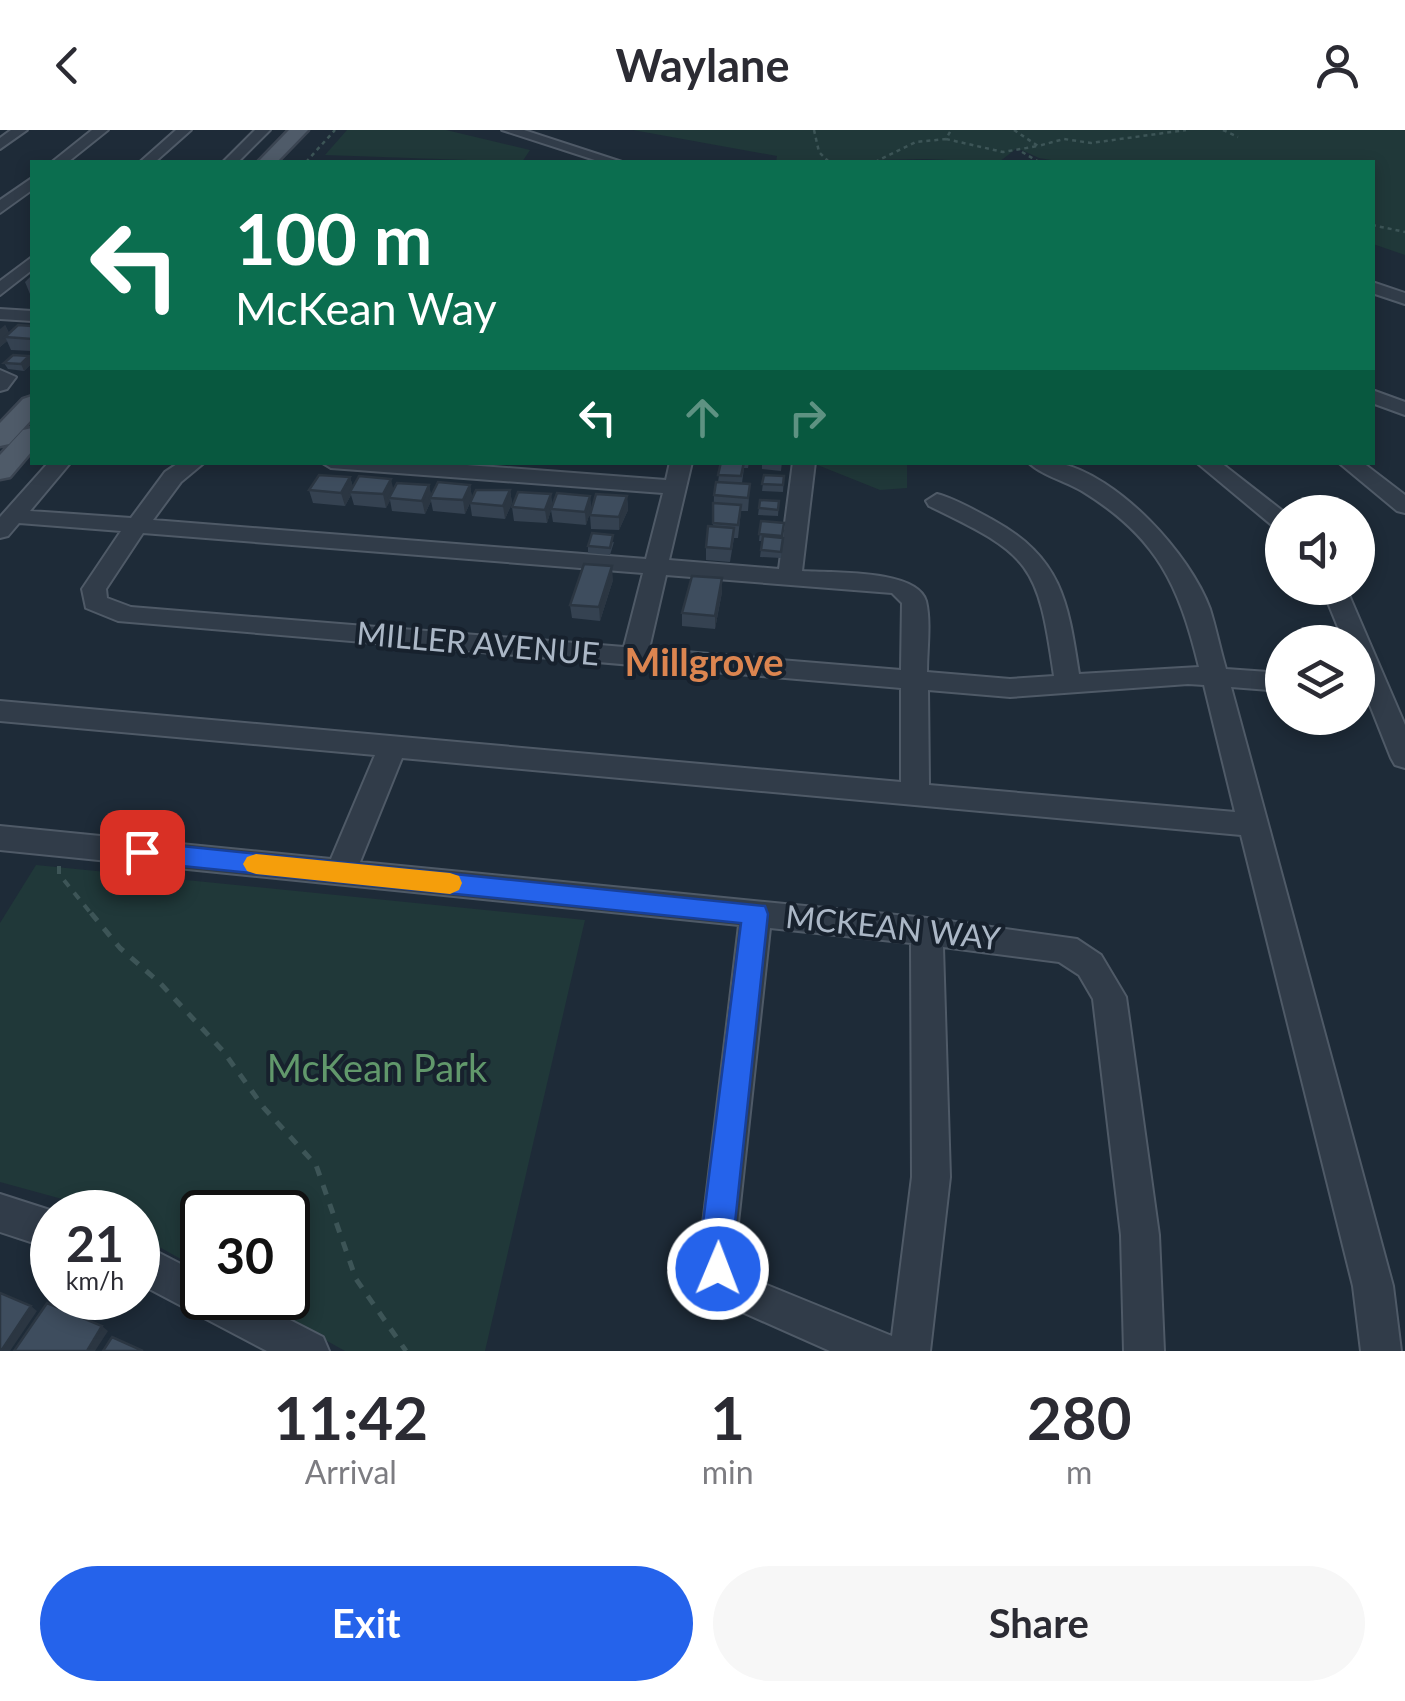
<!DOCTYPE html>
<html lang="en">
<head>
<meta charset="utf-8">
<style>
  :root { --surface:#fff; --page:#f7f7f7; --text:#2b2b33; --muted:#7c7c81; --accent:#2563eb }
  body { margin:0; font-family:Lato,sans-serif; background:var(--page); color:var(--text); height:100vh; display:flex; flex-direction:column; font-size:38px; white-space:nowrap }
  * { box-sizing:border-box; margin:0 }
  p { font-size:32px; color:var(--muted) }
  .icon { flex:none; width:55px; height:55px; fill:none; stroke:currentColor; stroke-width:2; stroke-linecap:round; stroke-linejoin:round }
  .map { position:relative; height:1221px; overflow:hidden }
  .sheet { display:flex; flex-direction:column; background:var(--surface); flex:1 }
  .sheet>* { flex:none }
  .guide { position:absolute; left:30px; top:30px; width:1345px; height:305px; border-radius:0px; box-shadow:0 5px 15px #0003; background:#0b6e4f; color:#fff; overflow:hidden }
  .controls { position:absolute; left:1265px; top:365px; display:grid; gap:20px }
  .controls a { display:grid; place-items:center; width:110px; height:110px; border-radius:50%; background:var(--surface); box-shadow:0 5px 15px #0003; font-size:50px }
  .speed { position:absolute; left:30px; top:1060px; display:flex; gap:20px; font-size:50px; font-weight:700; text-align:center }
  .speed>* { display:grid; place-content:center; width:130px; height:130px; border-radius:50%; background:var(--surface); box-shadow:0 5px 15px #0003; line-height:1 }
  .speed small { font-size:25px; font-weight:400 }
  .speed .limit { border:5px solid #111; border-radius:15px; background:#fff; color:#111 }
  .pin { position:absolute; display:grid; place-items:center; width:85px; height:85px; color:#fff; margin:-42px; border-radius:20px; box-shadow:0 5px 15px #0006 }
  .me { position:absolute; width:110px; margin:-55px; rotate:1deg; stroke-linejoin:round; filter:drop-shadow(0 0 8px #0008) }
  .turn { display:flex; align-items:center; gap:35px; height:210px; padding:0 40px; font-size:45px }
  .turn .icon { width:130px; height:130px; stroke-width:2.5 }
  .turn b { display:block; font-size:70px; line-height:85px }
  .lanes { display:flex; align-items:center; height:95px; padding:0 40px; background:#0003; justify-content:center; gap:50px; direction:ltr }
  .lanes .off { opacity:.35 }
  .eta { display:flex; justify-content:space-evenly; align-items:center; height:170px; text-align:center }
  .eta b { font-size:60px; font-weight:700; line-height:70px }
  .action { display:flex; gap:20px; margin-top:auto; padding:20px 40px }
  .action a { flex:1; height:115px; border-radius:60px; background:var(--accent); color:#fff; font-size:40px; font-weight:700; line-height:115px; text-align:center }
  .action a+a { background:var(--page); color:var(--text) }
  header { display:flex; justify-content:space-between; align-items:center; height:130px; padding:0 40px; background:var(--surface); font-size:45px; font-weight:700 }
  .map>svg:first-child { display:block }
  .green { fill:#203839 }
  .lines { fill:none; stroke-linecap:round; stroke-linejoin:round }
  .minor-casing { stroke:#4f5a67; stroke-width:4 }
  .major-casing { stroke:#3b4552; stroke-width:5 }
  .path-far2 { stroke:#3d5557; stroke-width:2.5; stroke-dasharray:4 4; stroke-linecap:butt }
  .path-far1 { stroke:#3d5557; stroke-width:4; stroke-dasharray:8 8; stroke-linecap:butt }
  .path { stroke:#3d5557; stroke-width:5; stroke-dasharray:10 10; stroke-linecap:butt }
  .minor { fill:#313c49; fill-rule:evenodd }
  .major { fill:#4f5b69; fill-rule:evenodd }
  .wall { fill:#354251 }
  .shaded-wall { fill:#2b3642 }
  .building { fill:#3e4d5e; stroke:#2b3642; stroke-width:2.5 }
  .route { fill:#2563eb; stroke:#184099; stroke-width:2.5 }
  .slow { fill:#f59e0b }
  .labels { text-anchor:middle; stroke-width:8; stroke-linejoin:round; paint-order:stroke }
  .street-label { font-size:32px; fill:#abb7c6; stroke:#17212d }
  .quarter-label { font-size:38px; font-weight:bold; fill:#dc8550; stroke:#17212d }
  .near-park-label { font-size:38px; fill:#61986b; stroke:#17212d }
</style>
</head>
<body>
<header><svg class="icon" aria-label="back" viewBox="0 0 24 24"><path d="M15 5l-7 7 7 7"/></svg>Waylane<svg class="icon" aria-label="person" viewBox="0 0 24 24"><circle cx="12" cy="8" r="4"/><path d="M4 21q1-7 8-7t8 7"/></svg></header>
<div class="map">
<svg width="1405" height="1221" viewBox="0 0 1405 1221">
  <rect width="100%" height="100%" fill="#1e2b38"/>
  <!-- green -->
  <path class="green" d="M347 0H446L530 20 522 32 325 25Z
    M633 0H1405V125L1373 114 1372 32H1063L1039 28 1017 18 999 32 925 29 776 32 777 26Z
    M810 332 907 333V358L880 360Z
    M36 735 585 790 485 1221H345L250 1168H288V1082H202V1141L138 1105V1082H98L84 1075 0 1052V793Z"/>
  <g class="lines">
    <defs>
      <path id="minor" d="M11 0H27L0 19V8Z
        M92 0H108L68 32H52Z
        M176 0H191L155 32H140Z
        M255 0H270L238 32H223Z
        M502 0H524L622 32H601Z
        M32 48V60L0 83V70Z
        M32 127V140L0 165V151Z
        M1372 152 1405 163V174L1372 163Z
        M0 179 32 181V191L0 189Z
        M0 240 16 247 7 259 0 261Z
        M1372 260 1405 272V285L1372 273Z
        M49 332H71L30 381 131 388 165 342 180 332H205L181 352 153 390 646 429 663 363 331 338 321 332H427L666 350 670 332H692L669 430 779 439 793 332H815L802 441C831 443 917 439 926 471 931 492 927 520 927 542L1010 549 1054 546C1038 433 1031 425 929 376L926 371 937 364C956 369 976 381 993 390 1062 428 1068 472 1079 544L1199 537C1179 455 1157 407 1082 361 1065 351 1041 345 1028 332 1037 332 1049 331 1058 333 1118 345 1190 424 1210 479 1216 498 1220 519 1226 539L1282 543V561L1231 557 1393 1156 1401 1221H1361L1353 1156 1241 705 402 628 360 732 927 788 1077 809 1101 825 1126 867 1159 1105 1164 1221H1124L1121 1105 1093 869 1079 845 1059 832 943 817 950 1047 930 1221H830L724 1174 710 1159 699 1127 739 795 0 720V696L331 729 375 625 0 591V571L901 652V558L118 491 86 478 82 459 121 401 19 393 8 406 0 408V387ZM143 403 643 443 624 517 131 477 107 468 106 459ZM666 445 892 463 902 473 901 540 649 519ZM1188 554 1204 555 1235 682 929 655 928 560 1010 567ZM770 798 911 813 912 1047 892 1206 762 1153 739 1132 738 1093Z
        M1196 332H1220L1284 382 1282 399 1274 397Z
        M1338 332H1362L1405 365V383L1397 381Z
        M1322 458H1346L1405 595V638L1395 635 1391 628 1358 545V512H1344Z
        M0 1064 56 1082H52V1119L0 1102Z
        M138 1112 202 1145V1168H247L323 1207 329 1221H267L138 1153Z"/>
      <path id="major" d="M289 0H308L277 32H258Z
        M32 266V289L9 314 0 316V293L23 269Z
        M32 298V321L10 347 0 349V325L23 300Z"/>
    </defs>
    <!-- minor casing -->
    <use href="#minor" class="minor-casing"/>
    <!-- major casing -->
    <use href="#major" class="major-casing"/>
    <!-- path-far2 -->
    <path class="path-far2" d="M814 0 819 22 829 32
      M1014 0 1038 16 1064 9 1091 13 1186 0
      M1223 0 1238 7
      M946 9 1003 22 1038 16
      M1022 22 1039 32
      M306 32 335 0
      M875 32 916 12 946 9 951 0
      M1372 95 1405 102"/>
    <!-- path-far1 -->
    <path class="path-far1" d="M59 736V744L93 786"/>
    <!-- path -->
    <path class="path" d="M91 783 120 818 160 853 223 921 264 978 316 1035 356 1149 406 1221"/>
    <!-- minor -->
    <use href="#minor" class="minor"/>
    <!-- major -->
    <use href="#major" class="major"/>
  </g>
  <!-- wall -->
  <path class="wall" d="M32 145V164H30L25 152Z
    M5 195 9 203 32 196V221L11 220 7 211 0 217Z
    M29 226 32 233 24 241 8 239 4 233Z
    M721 332H749L748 338H744L742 353 750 354 748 381H741L738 408H734L730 432 706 430V417L713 396 714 365 718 352Z
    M782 332 781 341 762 339V333Z
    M764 345 784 346 783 362 762 361Z
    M350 347 353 357 393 360 429 355 431 366 470 355 472 368 510 360 512 373 505 389 472 386 470 373 465 384 433 381 431 371 425 384 392 381 390 370 386 378 354 375 351 365 345 376 313 373 309 360Z
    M551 364 552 376 590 366 591 379 586 395 553 392 551 380 547 393 514 391 512 377Z
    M627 366 628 380 619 400 591 399 590 385Z
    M760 370 779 371 778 386 758 385Z
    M761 391 784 393 781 428 760 427 762 411H759Z
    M614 412 610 425 588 423V416Z
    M722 448V462L715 499 682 496V483Z
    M613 450 600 491 572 488 570 475Z"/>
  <!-- shaded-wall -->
  <path class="shaded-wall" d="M5 195 11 207H5L7 211 0 217V199Z
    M29 226 32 233 24 241 21 234Z
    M350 347 354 361 350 362 351 365 345 376 341 363Z
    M391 349 394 362 389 368 390 371 386 378 383 364Z
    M429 355 432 368H430L431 371 425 384 422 371Z
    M470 355 472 368 465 384 463 370Z
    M510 360 512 373 505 389 503 376Z
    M551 364 552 377 547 393 545 380Z
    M590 366 591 379 586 395 585 382Z
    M627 366 628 380 619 400V387Z
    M612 436 613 450 600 491 599 477Z
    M722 448V462L715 499V486Z
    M31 1176 37 1181 10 1221H1Z
    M102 1196 108 1201 95 1221H87Z"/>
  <!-- building -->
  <path class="building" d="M18 195 32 196V209L5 207Z
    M13 225 29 226 21 234 4 233Z
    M721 332H744L741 346 718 345Z
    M319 345 350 347 341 363 309 360Z
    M764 345 784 346 783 355 762 354Z
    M359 346 391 349 383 364 350 362Z
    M438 352 470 355 463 370 430 368Z
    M716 352 750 354 748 368 714 365Z
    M397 353 429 355 422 371 389 368Z
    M476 360H510L503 376 470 373Z
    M518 362 551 364 545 380 512 377Z
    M557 363 590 366 585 382 551 379Z
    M596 364 627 366 619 387 590 385Z
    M760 370 779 371 778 380 759 378Z
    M713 373 741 375 738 395 713 393Z
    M761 391 784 393 782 406 759 404Z
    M708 396 734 398 731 419 706 417Z
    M592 403 613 405 610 418 588 416Z
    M763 406 783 408 781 422 761 420Z
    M584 434 612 436 599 477 570 475Z
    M692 446 722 448 715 486 682 483Z
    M0 1163 31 1176 1 1221H0Z
    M47 1173 102 1196 87 1221H14Z
    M112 1207 143 1221H103Z"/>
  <!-- route -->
  <path class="route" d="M142 712 765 776 768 784 735 1093 734 1139 730 1150 718 1155 707 1150 702 1139 703 1093 741 793 142 732 133 729 130 722 133 715Z"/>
  <!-- slow -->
  <path class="slow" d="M256 724 450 743 459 746 462 753 459 760 450 764 256 744 247 741 243 734 247 727Z"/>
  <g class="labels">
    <!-- street labels -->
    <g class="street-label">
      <text transform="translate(478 514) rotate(5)" y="11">MILLER AVENUE</text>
      <text transform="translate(893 798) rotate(6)" y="11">MCKEAN WAY</text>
    </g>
    <!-- quarter labels -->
    <g class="quarter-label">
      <text x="704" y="546">Millgrove</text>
    </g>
    <!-- near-park labels -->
    <g class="near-park-label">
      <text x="377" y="952">McKean Park</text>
    </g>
  </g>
</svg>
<div class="controls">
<a><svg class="icon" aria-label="sound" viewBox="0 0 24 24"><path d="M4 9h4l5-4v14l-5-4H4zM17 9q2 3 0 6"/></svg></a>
<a><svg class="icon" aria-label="layers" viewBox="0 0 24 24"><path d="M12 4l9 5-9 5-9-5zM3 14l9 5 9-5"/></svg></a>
</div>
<div class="speed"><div>21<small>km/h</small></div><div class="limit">30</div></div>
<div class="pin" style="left:142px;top:722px;background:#d93025"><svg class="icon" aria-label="arrive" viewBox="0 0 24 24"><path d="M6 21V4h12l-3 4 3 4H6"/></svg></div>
<svg class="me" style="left:718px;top:1139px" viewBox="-20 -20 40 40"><circle r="17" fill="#2563eb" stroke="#fff" stroke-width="3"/><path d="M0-11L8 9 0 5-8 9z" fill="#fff"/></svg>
<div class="guide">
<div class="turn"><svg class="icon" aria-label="left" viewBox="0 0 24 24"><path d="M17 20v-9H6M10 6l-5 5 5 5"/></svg><div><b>100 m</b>McKean Way</div></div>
<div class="lanes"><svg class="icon" aria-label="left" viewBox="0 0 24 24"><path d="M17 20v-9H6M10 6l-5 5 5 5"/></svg><svg class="icon off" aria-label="ahead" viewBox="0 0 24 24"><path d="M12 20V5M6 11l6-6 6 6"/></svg><svg class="icon off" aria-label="right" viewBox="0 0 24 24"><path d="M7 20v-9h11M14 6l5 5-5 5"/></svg></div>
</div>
</div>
<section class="sheet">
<div class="eta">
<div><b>11:42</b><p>Arrival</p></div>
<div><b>1</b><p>min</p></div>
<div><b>280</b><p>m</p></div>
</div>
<div class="action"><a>Exit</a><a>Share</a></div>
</section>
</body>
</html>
